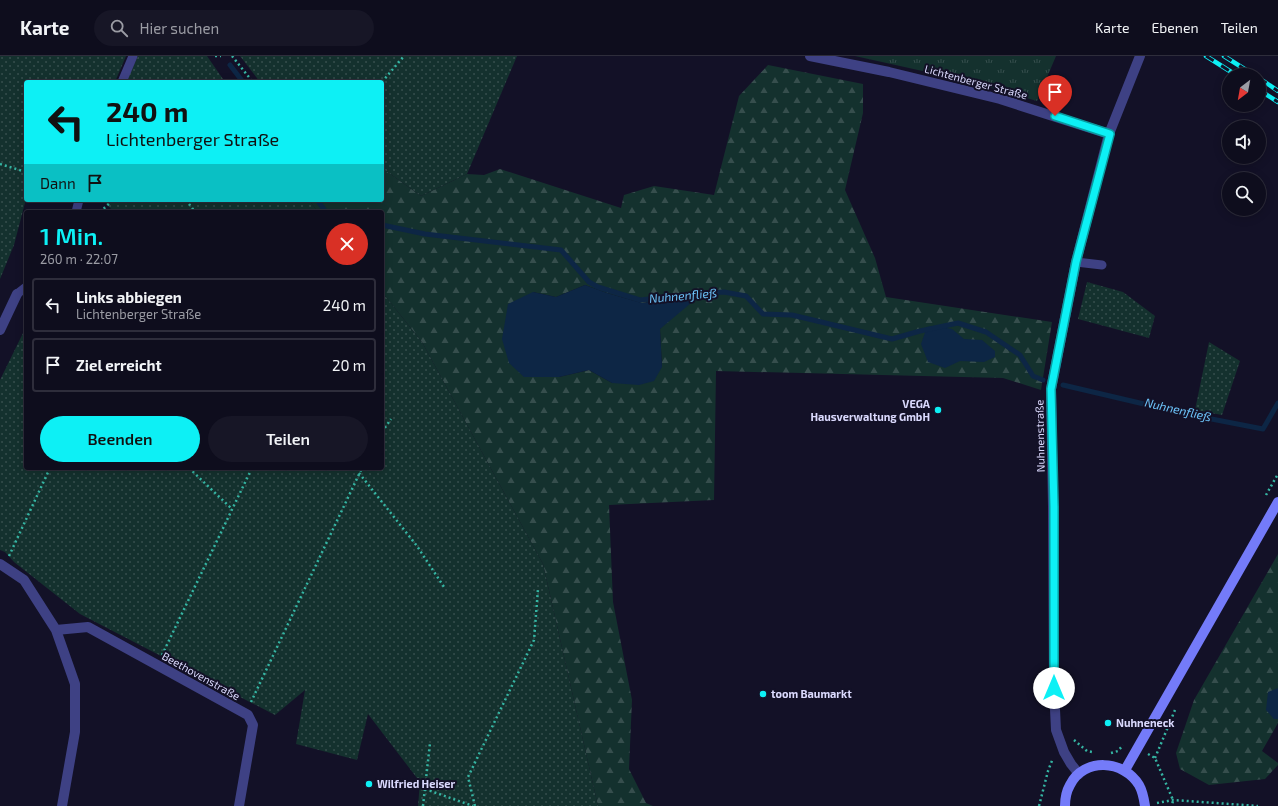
<!DOCTYPE html>
<html lang="de">
<head>
<meta charset="utf-8">
<style>
  :root { --surface:#0e0d1d; --page:#171626; --text:#f1f3f6; --muted:#9b9ca4; --line:#2e2d3b; --accent:#0df0f5 }
  body { margin:0; font-family:"Exo 2",sans-serif; background:var(--page); color:var(--text); height:100vh; display:flex; flex-direction:column; font-size:15px; white-space:nowrap }
  * { box-sizing:border-box; margin:0 }
  p { font-size:13px; color:var(--muted) }
  .icon { flex:none; width:22px; height:22px; fill:none; stroke:currentColor; stroke-width:2; stroke-linecap:round; stroke-linejoin:round }
  .map { position:relative; flex:1; overflow:hidden }
  .drawer { position:absolute; left:24px; top:154px; width:360px; height:260px; display:flex; flex-direction:column; background:var(--surface); border-radius:4px; box-shadow:0 2px 10px #0003,0 0 0 1px var(--line) }
  .drawer>* { flex:none }
  .guide { position:absolute; left:24px; top:24px; width:360px; height:122px; border-radius:4px; box-shadow:0 2px 10px #0003,0 0 0 1px var(--line); background:#0df0f5; color:#111; overflow:hidden }
  .needle { width:26px; rotate:211deg }
  .controls { position:absolute; left:1222px; top:12px; display:grid; gap:8px }
  .controls a { display:grid; place-items:center; width:44px; height:44px; border-radius:50%; background:var(--surface); box-shadow:0 2px 10px #0003,0 0 0 1px var(--line); font-size:20px }
  .pin { position:absolute; display:grid; place-items:center; width:34px; height:34px; color:#fff; margin:-41px -17px; border-radius:50% 50% 50% 0; rotate:-45deg; box-shadow:0 0 4px #0007 }
  .pin .icon { rotate:45deg }
  .me { position:absolute; width:44px; margin:-22px; rotate:0deg; stroke-linejoin:round; filter:drop-shadow(0 0 3px #0008) }
  .turn { display:flex; align-items:center; gap:14px; height:84px; padding:0 16px; font-size:18px }
  .turn .icon { width:52px; height:52px; stroke-width:2.5 }
  .turn b { display:block; font-size:28px; line-height:34px }
  .then { display:flex; align-items:center; height:38px; padding:0 16px; background:#0003; gap:8px; font-size:15px }
  .round { display:grid; place-items:center; flex:none; width:42px; height:42px; border-radius:21px; background:var(--page) }
  .headline { display:flex; align-items:center; justify-content:space-between; height:68px; padding:0 16px }
  h1 { font-size:24px; font-weight:600; line-height:30px; color:var(--accent) }
  .primary-button { display:flex; gap:8px; margin-top:auto; padding:8px 16px }
  .primary-button a { flex:1; height:46px; border-radius:24px; background:var(--accent); color:#111; font-size:16px; font-weight:600; line-height:46px; text-align:center }
  .primary-button a+a { background:var(--page); color:var(--text) }
  ul { padding:0; list-style:none }
  li { display:flex; align-items:center; gap:12px; height:54px; margin:0 8px 6px; padding:0 8px; border:2px solid var(--line); border-radius:4px }
  li div { flex:1 }
  li b { display:block; font-size:15px }
  li em { font-style:normal }
  header { display:flex; align-items:center; gap:24px; box-sizing:border-box; height:56px; padding:0 20px; background:var(--surface); border-bottom:1px solid var(--line) }
  header strong { font-size:19px }
  nav { display:flex; gap:22px; margin-inline-start:auto; font-size:14px }
  .search { width:280px; height:36px; background:var(--page); display:flex; align-items:center; gap:10px; box-sizing:border-box; padding:0 14px; border-radius:22px; color:var(--muted); font-size:15px }
  .map>svg:first-child { display:block }
  .grass { fill:url(#grass-tufts) }
  .forest { fill:url(#forest-firs); fill-rule:evenodd }
  .park { fill:url(#park-dots) }
  .water { fill:#0d2645 }
  .lines { fill:none; stroke-linecap:round; stroke-linejoin:round }
  .stream { stroke:#0d2645; stroke-width:5 }
  .path { stroke:#35b5a3; stroke-width:2.5; stroke-dasharray:2 3; stroke-linecap:butt }
  .service { stroke:#3e4184; stroke-width:9 }
  .minor { stroke:#3e4184; stroke-width:10 }
  .secondary { stroke:#747bf9; stroke-width:10 }
  .rail-casing { stroke:#0df0f5; stroke-width:4.5 }
  .rail { stroke:#131127; stroke-width:3; stroke-dasharray:9; stroke-linecap:butt }
  .route-casing { stroke:#089c9f; stroke-width:10 }
  .route { stroke:#0df0f5; stroke-width:7 }
  .poi-dot { fill:#0df0f5; stroke:#131127; stroke-width:1.5 }
  .labels { text-anchor:middle; stroke-width:4; stroke-linejoin:round; paint-order:stroke }
  .street-label { font-size:11px; fill:#dad9fd; stroke:#131127 }
  .poi-label { font-size:11px; font-weight:bold; fill:#dad9fd; stroke:#131127; text-anchor:start }
  .water-label { font-size:12px; font-style:italic; fill:#6cc3f9; stroke:#131127 }
</style>
</head>
<body>
<header>
<strong>Karte</strong>
<div class="search"><svg class="icon" aria-label="search" viewBox="0 0 24 24"><circle cx="10" cy="10" r="6"/><path d="M15 15l6 6"/></svg>Hier suchen</div>
<nav><a>Karte</a><a>Ebenen</a><a>Teilen</a></nav>
</header>
<div class="map">
<svg width="1278" height="750" viewBox="0 0 1278 750">
  <defs>
    <pattern id="grass-tufts" width="24" height="20" patternUnits="userSpaceOnUse"><rect width="24" height="20" fill="#14312e"/><path d="M3 7l-1-3M5 7V3M7 7l1-3M15 17l-1-3M17 17v-4M19 17l1-3" fill="none" stroke="#364e4d"/></pattern>
    <pattern id="forest-firs" width="22" height="20" patternUnits="userSpaceOnUse"><rect width="22" height="20" fill="#14312e"/><path d="M5 1l3.5 6h-7zM16 11l3.5 6h-7z" fill="#364e4d"/></pattern>
    <pattern id="park-dots" width="8" height="8" patternUnits="userSpaceOnUse"><rect width="8" height="8" fill="#14312e"/><path d="M2 2h.1M6 6h.1" fill="none" stroke="#364e4d" stroke-width="1.8" stroke-linecap="round"/></pattern>
  </defs>
  <rect width="100%" height="100%" fill="#131127"/>
  <!-- grass -->
  <path class="grass" d="M855 0H1056L1037 45 963 24Z"/>
  <!-- forest -->
  <path class="forest" d="M768 9 863 28V57L845 134 875 202 886 241 1052 266 1041 334 1003 322 716 315 714 444 609 449 613 546 632 644 629 713 646 747 653 750H598L543 508 422 286 382 236V156H318L309 144H382V112L421 140 467 118 484 119 500 113 621 152 624 139 654 130 714 139 739 40ZM585 229 607 237 642 247 684 241 660 273 662 311 612 327 589 314 559 321 533 236 556 241Z
    M1278 498V667L1262 695 1278 707V709L1265 723 1209 729 1180 713 1176 697 1194 644Z"/>
  <!-- park -->
  <path class="park" d="M0 0H126L115 26H26V143L14 189 0 223Z
    M138 0H207L225 26H126Z
    M240 0H517L467 118 421 140 382 112V26H260Z
    M103 144H309L318 156H109L111 153Z
    M1087 226 1123 236 1155 260 1149 282 1078 263Z
    M382 236 422 286 543 508 598 750H418L420 726 368 658 357 704 296 688 305 634 275 659 80 558 14 506 5 496 0 494V324L26 271V412H382Z
    M1209 286 1240 305 1222 359 1195 354Z"/>
  <!-- water -->
  <path class="water" d="M585 229 607 237 642 247 684 241 691 247 660 273 662 311 654 325 639 329 612 327 589 314 559 321H524L509 307 502 283 508 248 533 236 556 241Z
    M936 270 952 273 964 283 982 284 995 295V301L984 306 960 305 945 312 928 306 921 288 927 271Z
    M1278 632V663H1274L1266 654 1268 636Z"/>
  <g class="lines">
    <!-- stream -->
    <path class="stream" d="M230 9 243 26
      M317 144 326 156
      M382 169 425 178 561 194 589 226 598 231 640 244 703 237 724 236 746 240 763 258 792 259 892 283 920 275 958 267 986 276 1020 299 1033 320 1043 324
      M1063 329 1191 359 1263 373 1278 347"/>
    <!-- path -->
    <path class="path" d="M215 0H221
      M232 0 252 25
      M382 26 404 0
      M0 108 26 116
      M186 144 195 156
      M100 156 113 144
      M382 376 391 363
      M189 412 232 453
      M359 417 417 490 444 531
      M1266 439 1278 418
      M9 500 50 412
      M162 599 252 412
      M251 646 362 412
      M1074 684 1087 695 1092 696
      M1111 697 1118 695 1123 689
      M1148 698 1155 702 1173 744 1172 750
      M1155 702 1175 654
      M425 733 473 750
      M1157 747 1173 744 1258 750
      M423 750 430 687
      M475 750 468 721 534 584 538 533
      M1039 750 1048 715 1053 702"/>
    <!-- service -->
    <path class="service" d="M122 26 133 0
      M76 156 79 144
      M1076 206 1102 209
      M17 238 26 231"/>
    <!-- minor -->
    <path class="minor" d="M810 0 889 16 1000 43 1109 78
      M0 274 17 238
      M0 508 24 524 56 574 75 628V676L62 750
      M56 574 88 571 248 659 253 669 239 750
      M1079 718 1071 708 1064 696 1056 674 1054 632 1053 451 1051 333 1076 206 1109 78 1140 0"/>
    <!-- secondary -->
    <path class="secondary" d="M1125 714 1278 446
      M1065 750C1065 742 1066 736 1070 729 1084 701 1124 704 1139 729 1143 736 1144 743 1145 750"/>
    <defs>
      <path id="rail" d="M1206 0 1236 19
        M1224 0 1254 19
        M1259 22 1278 35
        M1259 34 1278 46"/>
    </defs>
    <!-- rail casing -->
    <use href="#rail" class="rail-casing"/>
    <!-- rail -->
    <use href="#rail" class="rail"/>
  </g>
  <g class="lines">
    <defs>
      <path id="route" d="M1054 632V451L1051 333 1076 206 1110 78 1055 60"/>
    </defs>
    <!-- route casing -->
    <use href="#route" class="route-casing"/>
    <!-- route -->
    <use href="#route" class="route"/>
  </g>
  <!-- markers -->
  <g class="poi-dot">
    <circle cx="938" cy="354" r="4"/>
    <circle cx="763" cy="638" r="4"/>
    <circle cx="1108" cy="667" r="4"/>
    <circle cx="369" cy="728" r="4"/>
  </g>
  <g class="labels">
    <!-- street labels -->
    <g class="street-label">
      <text transform="translate(976 26) rotate(15)" y="4">Lichtenberger Straße</text>
      <text transform="translate(1040 380) rotate(-91)" y="4">Nuhnenstraße</text>
      <text transform="translate(201 620) rotate(29)" y="4">Beethovenstraße</text>
    </g>
    <!-- poi labels -->
    <g class="poi-label">
      <text x="930" y="352" text-anchor="end">VEGA<tspan x="930" dy="13">Hausverwaltung GmbH</tspan></text>
      <text x="771" y="642">toom Baumarkt</text>
      <text x="1116" y="671">Nuhneneck</text>
      <text x="377" y="732">Wilfried Heiser</text>
    </g>
    <!-- water labels -->
    <g class="water-label">
      <text transform="translate(683 240) rotate(-5)" y="4">Nuhnenfließ</text>
      <text transform="translate(1178 354) rotate(13)" y="4">Nuhnenfließ</text>
    </g>
  </g>
</svg>
<div class="controls">
<a><svg class="needle" viewBox="-14 -14 28 28"><path d="M0-13l5 13h-10z" fill="#e53935"/><path d="M0 13l5-13h-10z" fill="#9b9ca4"/></svg></a>
<a><svg class="icon" aria-label="sound" viewBox="0 0 24 24"><path d="M4 9h4l5-4v14l-5-4H4zM17 9q2 3 0 6"/></svg></a>
<a><svg class="icon" aria-label="search" viewBox="0 0 24 24"><circle cx="10" cy="10" r="6"/><path d="M15 15l6 6"/></svg></a>
</div>
<div class="pin" style="left:1055px;top:60px;background:#d93025"><svg class="icon" aria-label="arrive" viewBox="0 0 24 24"><path d="M6 21V4h12l-3 4 3 4H6"/></svg></div>
<svg class="me" style="left:1054px;top:632px" viewBox="-20 -20 40 40"><circle r="19" fill="#fff"/><path d="M0-13L10 11 0 6-10 11z" fill="#0df0f5"/></svg>
<div class="guide">
<div class="turn"><svg class="icon" aria-label="left" viewBox="0 0 24 24"><path d="M17 20v-9H6M10 6l-5 5 5 5"/></svg><div><b>240 m</b>Lichtenberger Straße</div></div>
<div class="then">Dann<svg class="icon" aria-label="arrive" viewBox="0 0 24 24"><path d="M6 21V4h12l-3 4 3 4H6"/></svg></div>
</div>
<section class="drawer">
<div class="headline"><div><h1>1 Min.</h1><p>260 m · 22:07</p></div><a class="round" style="background:#d93025;color:#fff"><svg class="icon" aria-label="close" viewBox="0 0 24 24"><path d="M6 6l12 12M18 6L6 18"/></svg></a></div>
<ul>
<li><svg class="icon" aria-label="left" viewBox="0 0 24 24"><path d="M17 20v-9H6M10 6l-5 5 5 5"/></svg><div><b>Links abbiegen</b><p>Lichtenberger Straße</p></div><em>240 m</em></li>
<li><svg class="icon" aria-label="arrive" viewBox="0 0 24 24"><path d="M6 21V4h12l-3 4 3 4H6"/></svg><div><b>Ziel erreicht</b></div><em>20 m</em></li>
</ul>
<div class="primary-button"><a>Beenden</a><a>Teilen</a></div>
</section>
</div>
</body>
</html>
